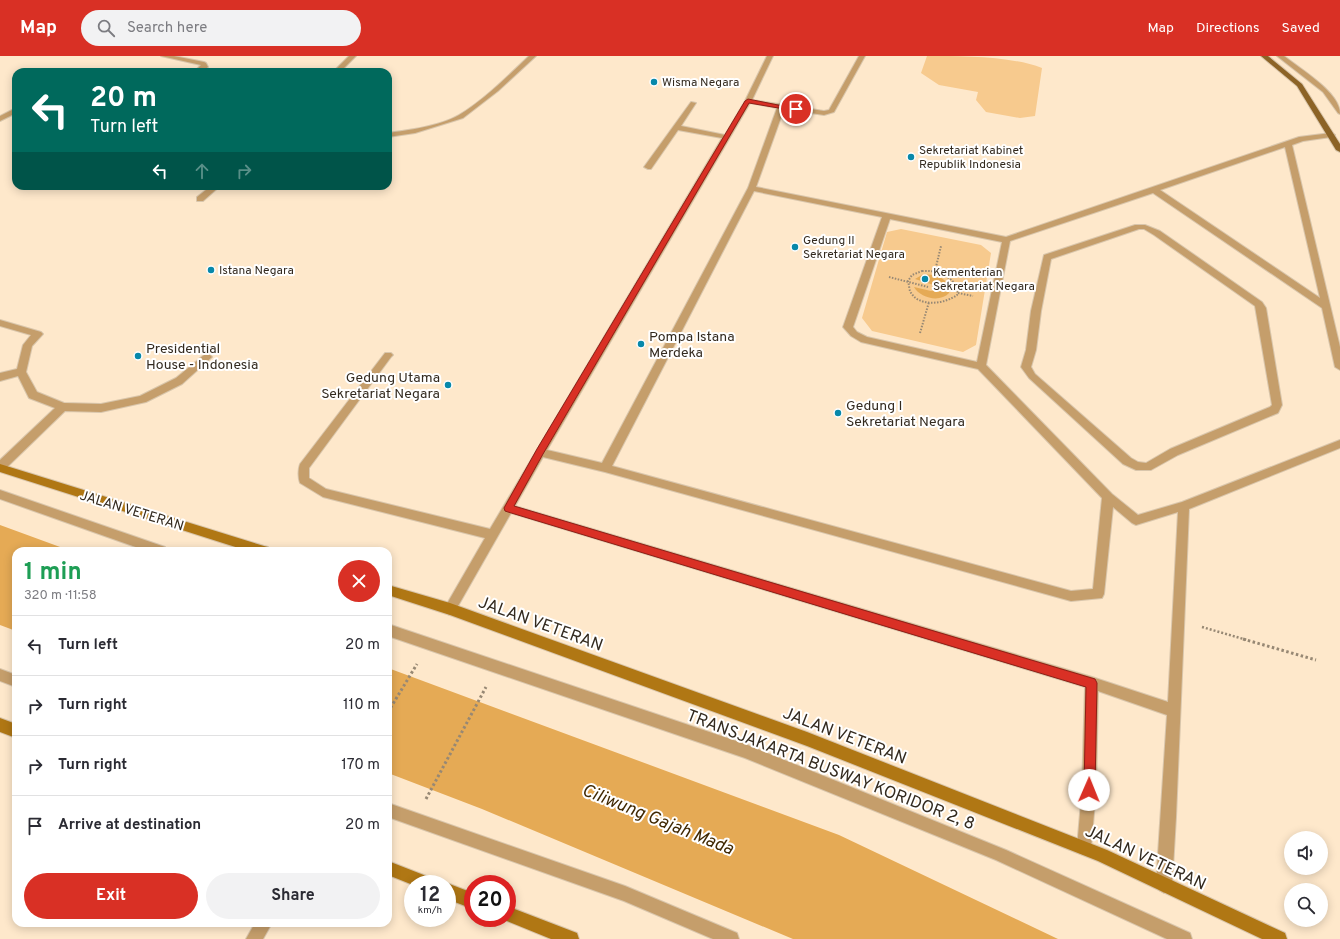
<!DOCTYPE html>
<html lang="en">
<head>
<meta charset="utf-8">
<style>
  :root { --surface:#fff; --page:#f2f2f3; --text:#2b2b33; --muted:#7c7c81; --line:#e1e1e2; --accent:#d93025 }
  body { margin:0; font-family:Overpass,sans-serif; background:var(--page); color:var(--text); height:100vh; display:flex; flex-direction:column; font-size:15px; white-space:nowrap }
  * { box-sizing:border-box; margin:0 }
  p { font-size:13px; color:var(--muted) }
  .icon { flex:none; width:22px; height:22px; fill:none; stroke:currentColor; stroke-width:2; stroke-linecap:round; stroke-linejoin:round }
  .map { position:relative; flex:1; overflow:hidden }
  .details { position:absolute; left:12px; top:491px; width:380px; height:380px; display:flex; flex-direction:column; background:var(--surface); border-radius:12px; box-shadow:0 2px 10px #0003 }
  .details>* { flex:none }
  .hud { position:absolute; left:12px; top:12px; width:380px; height:122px; border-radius:12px; box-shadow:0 2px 10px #0003; background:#00695c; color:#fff; overflow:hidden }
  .controls { position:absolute; left:1284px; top:775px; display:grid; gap:8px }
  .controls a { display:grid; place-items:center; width:44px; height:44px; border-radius:50%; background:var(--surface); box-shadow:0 2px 10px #0003; font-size:20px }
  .speed { position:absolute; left:404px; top:819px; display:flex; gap:8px; font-size:20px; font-weight:700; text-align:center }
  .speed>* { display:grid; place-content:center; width:52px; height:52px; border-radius:50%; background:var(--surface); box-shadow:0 2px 10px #0003; line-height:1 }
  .speed small { font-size:10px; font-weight:400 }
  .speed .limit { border:6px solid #d22; background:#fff; color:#111 }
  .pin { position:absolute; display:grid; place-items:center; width:34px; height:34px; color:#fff; margin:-17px; border:2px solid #fff; border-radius:50%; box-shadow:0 1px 4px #0007 }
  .me { position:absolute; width:44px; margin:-22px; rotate:1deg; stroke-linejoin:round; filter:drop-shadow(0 0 3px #0008) }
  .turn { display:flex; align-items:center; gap:14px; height:84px; padding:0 12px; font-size:18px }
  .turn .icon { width:52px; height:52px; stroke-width:2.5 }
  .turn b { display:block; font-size:28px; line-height:34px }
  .lanes { display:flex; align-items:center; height:38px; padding:0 12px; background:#0003; justify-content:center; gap:20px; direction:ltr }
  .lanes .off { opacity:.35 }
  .round { display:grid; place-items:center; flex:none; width:42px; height:42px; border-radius:21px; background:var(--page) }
  .head { display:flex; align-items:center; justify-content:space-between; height:68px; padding:0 12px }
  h1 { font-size:24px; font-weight:700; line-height:30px; color:#1e9e55 }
  .action { display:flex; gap:8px; margin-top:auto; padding:8px 12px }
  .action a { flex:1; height:46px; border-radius:24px; background:var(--accent); color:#fff; font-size:16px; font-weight:700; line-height:46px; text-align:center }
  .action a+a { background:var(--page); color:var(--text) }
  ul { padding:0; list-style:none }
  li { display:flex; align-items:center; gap:12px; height:60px; padding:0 12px; border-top:1px solid var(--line) }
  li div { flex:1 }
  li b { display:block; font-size:15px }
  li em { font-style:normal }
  header { display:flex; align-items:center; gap:24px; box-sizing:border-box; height:56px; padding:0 20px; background:var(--accent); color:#fff }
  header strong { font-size:19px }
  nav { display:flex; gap:22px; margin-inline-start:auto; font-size:14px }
  .search { width:280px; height:36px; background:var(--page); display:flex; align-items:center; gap:10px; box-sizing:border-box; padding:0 14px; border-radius:22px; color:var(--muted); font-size:15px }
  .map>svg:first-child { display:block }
  .green { fill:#f7ca8e }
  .water { fill:#e5aa55 }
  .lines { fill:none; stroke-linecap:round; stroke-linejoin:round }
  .service-casing { stroke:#d9c6ac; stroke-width:2 }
  .secondary-casing { stroke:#d9c6ac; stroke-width:2 }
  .primary-casing { stroke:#d9c6ac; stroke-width:2 }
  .path-far2 { stroke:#978874; stroke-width:2; stroke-dasharray:1.5 1.5; stroke-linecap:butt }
  .path-far1 { stroke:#978874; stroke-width:2.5; stroke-dasharray:2 2; stroke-linecap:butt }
  .path { stroke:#978874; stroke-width:3; stroke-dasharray:2.5 2.5; stroke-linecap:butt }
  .service { fill:#c59e6b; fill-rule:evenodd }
  .secondary { fill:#b07714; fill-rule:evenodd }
  .primary { fill:#8c6326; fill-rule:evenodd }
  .route { fill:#d93025; stroke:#8d1f18 }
  .poi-dot { fill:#0788aa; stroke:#fff; stroke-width:1.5 }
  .labels { text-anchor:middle; stroke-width:4; stroke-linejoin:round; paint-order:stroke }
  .far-poi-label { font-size:12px; fill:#332a1f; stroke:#fff; text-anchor:start }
  .poi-label { font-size:14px; fill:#332a1f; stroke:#fff; text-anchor:start }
  .street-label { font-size:14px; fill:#332a1f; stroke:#fff }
  .near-street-label { font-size:17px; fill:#332a1f; stroke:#fff }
  .near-water-label { font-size:18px; font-style:italic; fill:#412903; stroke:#fff }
</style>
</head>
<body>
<header>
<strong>Map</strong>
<div class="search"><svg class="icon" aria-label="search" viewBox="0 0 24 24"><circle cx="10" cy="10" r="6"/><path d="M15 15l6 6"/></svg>Search here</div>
<nav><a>Map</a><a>Directions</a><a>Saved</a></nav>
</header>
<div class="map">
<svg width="1340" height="883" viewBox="0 0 1340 883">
  <rect width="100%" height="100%" fill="#fee8cb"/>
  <!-- green -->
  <path class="green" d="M927 0C962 0 1011 0 1042 12L1035 60 1020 62 986 56 976 44 978 36 939 29 921 17Z
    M901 173 981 189 991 197 976 289 963 296 872 275 862 262 887 176Z"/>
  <!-- water -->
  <path class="water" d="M922 219C933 217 945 221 950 231L949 237C940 247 920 242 914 231L931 235 938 232 937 230 915 223Z
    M0 469 71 495H16V575L0 569Z
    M388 612 839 779 1058 883H793L482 753 388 717Z"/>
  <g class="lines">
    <defs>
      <path id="service" d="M161 0H174L204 6 206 7 208 11 202 16H194L201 9Z
        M349 0H356L340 16H333Z
        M529 0H536L498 35 463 62 415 77 388 81V77C409 74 440 70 459 59 483 45 509 19 529 0Z
        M767 0H773L752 44 824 55 829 54 859 0H865L834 56 824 59 784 53 756 131 1006 181 1299 81 1331 77 1335 79 1331 81 1303 85 1292 89 1340 291V314L1335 311 1322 252 1153 137 1010 185 986 309 1112 438 1138 459 1182 446 1340 384V392L1189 453 1176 761 1172 829 1169 834 1164 837 1159 834 1156 829 1167 659 1098 635 1096 734 1091 792 1089 797 1084 799 1079 797 1077 792 1082 734 1085 631 511 457 454 557 450 559 446 557 444 553 485 482 323 441 300 427C298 422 298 413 300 408L385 297H391L393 299 391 301 309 412V422L326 433 490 473 722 82 678 74 651 113H648L644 111 691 46 696 47 681 70 725 79 745 45ZM750 47 777 52 748 132 602 407 547 394ZM1285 91 1320 242 1160 134ZM754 135 882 161 843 271 851 280 861 286 978 313 1102 442 1093 533 1071 535 612 410ZM890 163 1002 186 977 306 867 281 857 276 853 271ZM543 401 605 416 1071 545 1102 542 1104 538 1113 451 1132 467 1136 469 1178 456 1168 646 1092 621 515 450Z
        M1277 0H1284C1300 13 1340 36 1340 58L1338 57 1323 36Z
        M16 52V57L0 65V60Z
        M211 130H220L203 145H197V141Z
        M1135 169H1145L1160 175 1262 246 1266 252 1282 349 1278 357 1178 399 1151 414H1136L1123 408 1029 322 1021 311 1026 294 1031 255 1044 199ZM1139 173H1144L1154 179 1255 250 1272 349 1270 351 1170 393 1146 407 1138 406 1131 402 1035 318 1031 311 1036 294 1041 255 1051 203Z
        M0 264 41 276 43 278 32 290 26 316 37 336 64 347 101 348 140 340 176 322 204 299H210L212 301 182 328 146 346 101 356 65 355 4 414 0 415V404L55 352 29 342 18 320 0 325V317L17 313 23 289 31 279 0 270Z
        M0 434 165 491 167 495H147L0 443Z
        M388 568 745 688 1006 794 1190 877 1192 883H1167L996 804 745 702 388 580Z
        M0 613 16 619V631L0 625Z
        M388 747 625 830 737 877 739 883H713L624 845 388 761Z
        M255 867H272L263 883H246Z"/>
      <path id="secondary" d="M0 408 264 490 268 491 270 495H248L0 416Z
        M388 529 450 547 807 676 1107 794 1285 877 1287 883H1262L1098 805 807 690 450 559 388 539Z
        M0 662 16 668V682L0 676Z
        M388 805 434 823 437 828H413V829L388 819Z
        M447 827 473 837V853L447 843V828H446Z
        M507 850 577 877 579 883H551L502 863 501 862H507Z"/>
      <path id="primary" d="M1261 0H1268L1302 28 1340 88V96L1336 94 1297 30Z"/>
    </defs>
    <!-- service casing -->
    <use href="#service" class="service-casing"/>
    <!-- secondary casing -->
    <use href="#secondary" class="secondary-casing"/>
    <!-- primary casing -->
    <use href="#primary" class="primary-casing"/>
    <!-- path-far2 -->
    <path class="path-far2" d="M922 215C938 214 949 219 958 232L957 239C945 248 918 252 910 235 909 232 909 228 908 225L912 219Z
      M935 215 941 190
      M889 221 928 231
      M958 237 973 240
      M920 277 929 246"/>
    <!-- path-far1 -->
    <path class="path-far1" d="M1202 571 1247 584"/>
    <!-- path -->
    <path class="path" d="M1243 583 1316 604
      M388 656 417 608
      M426 743 486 631"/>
    <!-- service -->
    <use href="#service" class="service"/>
    <!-- secondary -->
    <use href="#secondary" class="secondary"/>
    <!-- primary -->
    <use href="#primary" class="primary"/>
  </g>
  <!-- route -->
  <path class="route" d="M748 43 798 53 796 55 749 47 543 398 514 450 1095 623 1097 627 1095 734 1094 738 1089 740 1085 738 1084 734 1086 631 508 456 505 455 504 452 537 393 745 45Z"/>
  <!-- markers -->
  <g class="poi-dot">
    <circle cx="654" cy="26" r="4"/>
    <circle cx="911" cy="101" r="4"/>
    <circle cx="795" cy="191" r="4"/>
    <circle cx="211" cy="214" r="4"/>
    <circle cx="925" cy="223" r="4"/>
    <circle cx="641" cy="288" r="4"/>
    <circle cx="138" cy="300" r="4"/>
    <circle cx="448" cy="329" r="4"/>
    <circle cx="838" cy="357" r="4"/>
  </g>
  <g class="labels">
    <!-- far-poi labels -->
    <g class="far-poi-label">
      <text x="662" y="30">Wisma Negara</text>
      <text x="919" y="98">Sekretariat Kabinet<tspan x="919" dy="14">Republik Indonesia</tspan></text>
      <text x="803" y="188">Gedung II<tspan x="803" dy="14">Sekretariat Negara</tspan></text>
      <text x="219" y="218">Istana Negara</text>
      <text x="933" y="220">Kementerian<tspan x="933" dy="14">Sekretariat Negara</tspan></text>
    </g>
    <!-- poi labels -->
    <g class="poi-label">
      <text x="649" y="285">Pompa Istana<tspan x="649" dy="16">Merdeka</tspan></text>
      <text x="146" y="297">Presidential<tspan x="146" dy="16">House - Indonesia</tspan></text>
      <text x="440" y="326" text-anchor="end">Gedung Utama<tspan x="440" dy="16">Sekretariat Negara</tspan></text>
      <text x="846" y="354">Gedung I<tspan x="846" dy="16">Sekretariat Negara</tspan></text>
    </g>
    <!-- street labels -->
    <g class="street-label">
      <text transform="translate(132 454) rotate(17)" y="5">JALAN VETERAN</text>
    </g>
    <!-- near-street labels -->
    <g class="near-street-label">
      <text transform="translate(541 567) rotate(20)" y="6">JALAN VETERAN</text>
      <text transform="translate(845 679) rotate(21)" y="6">JALAN VETERAN</text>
      <text transform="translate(831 713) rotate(21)" y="6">TRANSJAKARTA BUSWAY KORIDOR 2, 8</text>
      <text transform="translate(1146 801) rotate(25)" y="6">JALAN VETERAN</text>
    </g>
    <!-- near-water labels -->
    <g class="near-water-label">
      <text transform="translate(658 763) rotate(22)" y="6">Ciliwung Gajah Mada</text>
    </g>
  </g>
</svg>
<div class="controls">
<a><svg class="icon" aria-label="sound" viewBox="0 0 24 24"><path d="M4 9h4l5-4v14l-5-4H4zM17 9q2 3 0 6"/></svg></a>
<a><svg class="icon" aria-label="search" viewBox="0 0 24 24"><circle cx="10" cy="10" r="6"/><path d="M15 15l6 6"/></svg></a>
</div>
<div class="speed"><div>12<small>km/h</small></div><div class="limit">20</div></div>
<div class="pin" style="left:796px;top:53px;background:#d93025"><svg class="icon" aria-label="arrive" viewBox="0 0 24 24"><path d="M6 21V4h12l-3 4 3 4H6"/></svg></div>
<svg class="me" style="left:1089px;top:734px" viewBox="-20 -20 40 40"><circle r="19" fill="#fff"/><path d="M0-13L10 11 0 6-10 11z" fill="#d93025"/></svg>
<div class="hud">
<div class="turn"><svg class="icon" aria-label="left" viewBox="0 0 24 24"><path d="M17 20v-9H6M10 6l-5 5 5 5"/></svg><div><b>20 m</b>Turn left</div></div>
<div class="lanes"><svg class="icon" aria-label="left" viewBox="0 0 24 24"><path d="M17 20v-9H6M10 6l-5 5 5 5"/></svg><svg class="icon off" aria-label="ahead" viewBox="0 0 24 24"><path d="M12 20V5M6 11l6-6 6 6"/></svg><svg class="icon off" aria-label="right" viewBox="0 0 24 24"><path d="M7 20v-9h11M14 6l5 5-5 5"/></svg></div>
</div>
<section class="details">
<div class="head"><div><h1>1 min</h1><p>320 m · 11:58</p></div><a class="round" style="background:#d93025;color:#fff"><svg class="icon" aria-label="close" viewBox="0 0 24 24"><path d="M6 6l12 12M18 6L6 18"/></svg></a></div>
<ul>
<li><svg class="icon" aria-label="left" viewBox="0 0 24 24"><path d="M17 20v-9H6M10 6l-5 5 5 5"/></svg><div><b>Turn left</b></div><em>20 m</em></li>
<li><svg class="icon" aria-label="right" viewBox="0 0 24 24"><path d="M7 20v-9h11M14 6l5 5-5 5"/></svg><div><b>Turn right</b></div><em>110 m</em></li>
<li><svg class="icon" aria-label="right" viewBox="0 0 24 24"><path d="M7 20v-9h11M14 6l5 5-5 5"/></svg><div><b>Turn right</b></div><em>170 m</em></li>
<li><svg class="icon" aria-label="arrive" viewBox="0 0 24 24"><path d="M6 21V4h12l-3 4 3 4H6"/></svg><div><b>Arrive at destination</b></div><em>20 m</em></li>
</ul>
<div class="action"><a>Exit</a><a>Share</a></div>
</section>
</div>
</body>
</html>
